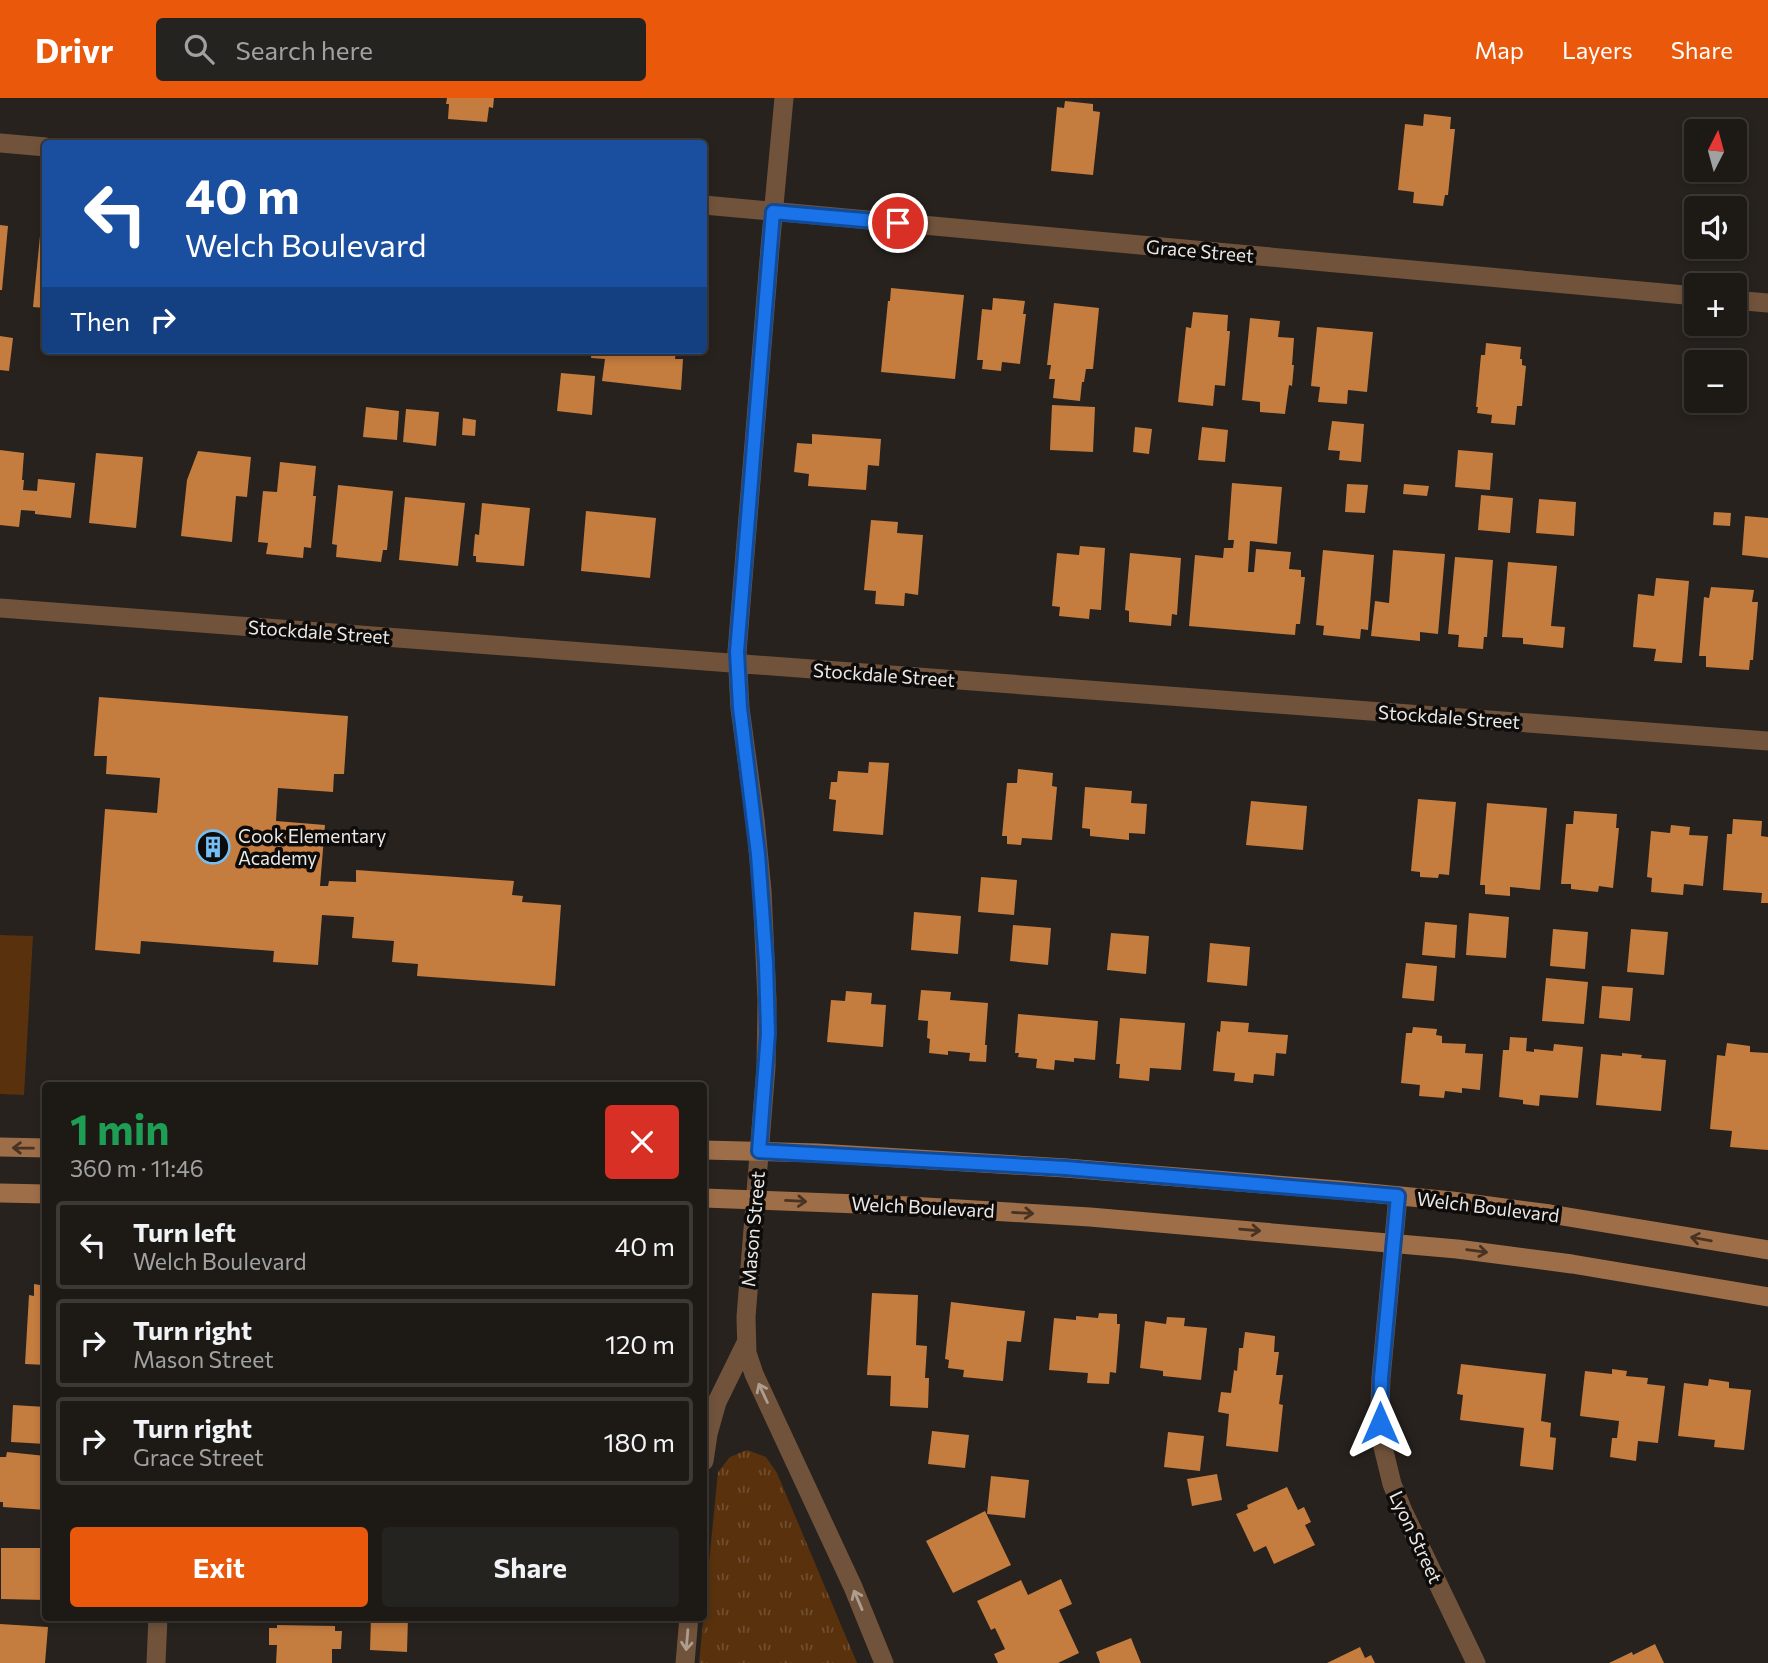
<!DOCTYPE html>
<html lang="en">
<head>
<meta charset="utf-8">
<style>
  :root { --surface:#1d1a16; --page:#25231f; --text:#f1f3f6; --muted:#a0a1a1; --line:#3b3835; --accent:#ea580c }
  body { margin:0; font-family:Commissioner,sans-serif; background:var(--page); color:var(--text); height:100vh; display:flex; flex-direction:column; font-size:26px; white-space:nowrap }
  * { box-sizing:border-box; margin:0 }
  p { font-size:23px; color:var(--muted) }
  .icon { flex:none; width:38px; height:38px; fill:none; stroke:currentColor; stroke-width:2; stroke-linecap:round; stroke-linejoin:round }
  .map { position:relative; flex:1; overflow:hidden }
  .details { position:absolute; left:42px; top:984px; width:665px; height:539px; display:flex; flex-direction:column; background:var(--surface); border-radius:7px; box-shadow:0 4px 10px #0003,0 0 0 2px var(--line) }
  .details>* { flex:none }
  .guide { position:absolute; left:42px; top:42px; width:665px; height:214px; border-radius:7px; box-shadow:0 4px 10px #0003,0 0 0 2px var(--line); background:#1a4fa0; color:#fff; overflow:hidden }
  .needle { width:46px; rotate:6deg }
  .tools { position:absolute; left:1684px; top:21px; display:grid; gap:14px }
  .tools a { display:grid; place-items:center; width:63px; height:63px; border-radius:7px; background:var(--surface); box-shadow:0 4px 10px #0003,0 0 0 2px var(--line); font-size:35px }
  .pin { position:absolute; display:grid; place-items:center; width:60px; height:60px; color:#fff; margin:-30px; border:4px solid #fff; border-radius:50%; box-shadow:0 2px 7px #0007 }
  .me { position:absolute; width:77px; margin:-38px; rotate:0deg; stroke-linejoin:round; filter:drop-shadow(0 0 5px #0008) }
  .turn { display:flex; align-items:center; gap:24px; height:147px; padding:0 28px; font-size:32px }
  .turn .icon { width:91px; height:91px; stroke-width:2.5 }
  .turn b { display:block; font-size:49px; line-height:60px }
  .then { display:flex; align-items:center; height:66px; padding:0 28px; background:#0003; gap:14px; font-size:26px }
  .round { display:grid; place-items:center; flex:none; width:74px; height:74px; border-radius:7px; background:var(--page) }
  .headline { display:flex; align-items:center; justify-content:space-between; height:119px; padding:0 28px }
  h1 { font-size:42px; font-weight:700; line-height:52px; color:#1e9e55 }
  .primary-button { display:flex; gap:14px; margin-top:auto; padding:14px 28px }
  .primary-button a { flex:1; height:80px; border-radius:7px; background:var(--accent); color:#fff; font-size:28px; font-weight:700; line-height:80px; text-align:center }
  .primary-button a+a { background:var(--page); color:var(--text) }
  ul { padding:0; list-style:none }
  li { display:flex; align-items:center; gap:21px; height:88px; margin:0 14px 10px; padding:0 14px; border:4px solid var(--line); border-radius:7px }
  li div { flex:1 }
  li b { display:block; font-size:26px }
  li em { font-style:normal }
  header { display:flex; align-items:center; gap:42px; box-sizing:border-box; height:98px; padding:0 35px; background:var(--accent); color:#fff }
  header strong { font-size:33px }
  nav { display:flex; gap:38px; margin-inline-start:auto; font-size:24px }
  .search { width:490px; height:63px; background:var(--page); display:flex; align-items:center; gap:18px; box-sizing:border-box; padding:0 24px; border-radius:7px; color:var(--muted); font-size:26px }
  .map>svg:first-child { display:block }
  .park { fill:url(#park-tufts) }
  .pitch { fill:#59310d }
  .building { fill:#c57c3f }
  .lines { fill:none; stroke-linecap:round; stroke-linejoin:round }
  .minor { stroke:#71533c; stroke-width:19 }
  .tertiary { stroke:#71533c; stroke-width:19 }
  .secondary { stroke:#9e6e48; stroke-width:19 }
  .oneway { stroke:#483323 }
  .oneway2 { stroke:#ae9e90 }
  .route-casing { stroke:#114b97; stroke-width:18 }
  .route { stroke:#1a73e8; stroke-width:12 }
  .labels { text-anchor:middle; stroke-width:7; stroke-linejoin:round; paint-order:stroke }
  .street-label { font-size:19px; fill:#ebe8e5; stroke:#0e0c0a }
  .poi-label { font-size:19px; fill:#ebe8e5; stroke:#0e0c0a; text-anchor:start }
</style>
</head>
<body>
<header>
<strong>Drivr</strong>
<div class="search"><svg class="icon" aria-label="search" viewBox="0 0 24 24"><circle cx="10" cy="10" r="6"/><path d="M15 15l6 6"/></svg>Search here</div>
<nav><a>Map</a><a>Layers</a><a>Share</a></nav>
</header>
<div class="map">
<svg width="1768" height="1565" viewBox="0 0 1768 1565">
  <defs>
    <pattern id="park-tufts" width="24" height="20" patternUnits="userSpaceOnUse" patternTransform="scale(1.75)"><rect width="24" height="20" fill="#59310d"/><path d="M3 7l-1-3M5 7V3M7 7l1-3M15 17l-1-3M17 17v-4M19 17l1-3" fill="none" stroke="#714f30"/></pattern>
  </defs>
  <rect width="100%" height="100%" fill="#27221e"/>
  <!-- park -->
  <path class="park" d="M747 1352 766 1359 777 1375 857 1565H699L718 1374 730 1359Z"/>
  <!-- pitch -->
  <path class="pitch" d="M0 837 33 838 24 997 0 996Z"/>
  <!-- building -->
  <path class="building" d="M447 0H494L493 10 489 9 487 24 448 21 449 6H446Z
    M1065 3 1093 6V13L1100 14 1093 77 1051 73 1057 9 1064 10Z
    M1424 16 1451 19 1450 31H1455L1448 97H1445L1443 108 1413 105 1414 94 1398 92 1405 26 1423 28Z
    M0 127 8 128 2 192H0Z
    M41 128H46V210L33 209Z
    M891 190 964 197 955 281 881 274 888 203H890Z
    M993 200 1025 203 1023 216H1026L1020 266 1002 264 1001 273 982 271 983 262H977L982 211 992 212Z
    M1054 205 1099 210 1093 271H1086L1084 284H1082L1080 303 1053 300 1055 281H1049L1051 267H1047Z
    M1193 214 1228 217 1227 233H1230L1225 288 1215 287 1213 308 1178 304 1186 229 1191 230Z
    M1250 220 1280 223 1278 239 1294 240 1292 267H1294L1292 288 1289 287 1285 316 1260 314V304L1242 302Z
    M1317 229 1373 234 1367 294 1348 292 1347 306 1318 304 1320 289 1311 288Z
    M0 238 13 240 9 273 0 272Z
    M1486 245 1521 249 1520 261H1522V267L1526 268 1522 308H1517L1515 327 1491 325 1492 317 1477 315 1478 309H1476L1481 257H1485Z
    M592 252H676L675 261H683L681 292 602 283 605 261 591 260Z
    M561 275 595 278 592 317 557 313Z
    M1052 307 1095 309 1093 354 1050 352Z
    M366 309 399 313 397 342 363 339Z
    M406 311 439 314 436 348 403 344Z
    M463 320 476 322 475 338 462 337Z
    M1332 323 1364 326 1361 364 1339 362 1340 353 1328 352Z
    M1135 329 1152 331 1149 356 1133 354Z
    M1202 329 1228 332 1225 364 1198 362Z
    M812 336 881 341 879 368 868 367 866 392 808 388 809 376 794 374 797 345 812 346Z
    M0 352 24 355 22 382H24L23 392 37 393 38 381 75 385 71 420 35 416V413L21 412 19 429 0 427Z
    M1458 352 1493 355 1490 392 1455 389Z
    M198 353 251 359 247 399 236 398 232 444 181 438 187 382Z
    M96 355 143 359 136 430 89 425Z
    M280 364 316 368 313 398H316L311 450 304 449 303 460 266 456 268 445 258 444 263 393 277 394Z
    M1232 385 1282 389 1277 446 1250 443 1248 474H1254L1256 451 1291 454 1289 471 1301 472V479H1305L1300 526H1296L1295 537 1189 528 1195 457 1223 460 1224 450H1233L1234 442H1228Z
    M1347 386 1368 387 1365 415 1345 414Z
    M1404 386 1429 388 1427 398 1403 396Z
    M338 387 393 393 387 452H383L381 464 336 459 337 447 332 446Z
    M1481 397 1513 400 1510 435 1478 432Z
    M405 399 465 405 458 468 399 462Z
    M1539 401 1576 404 1574 438 1536 435Z
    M482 405 530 410 524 468 476 464V458H473L475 436 479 437Z
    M586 413 656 420 650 480 581 473Z
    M1714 414 1731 415 1730 428 1713 427Z
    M1745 418 1768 420V460L1742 457Z
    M871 422 898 424 897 435 923 437 918 497 905 495 904 508 875 506 876 493 864 492Z
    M1080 448 1105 450 1101 512 1090 511 1089 521 1059 518 1060 509 1052 508 1057 455 1079 457Z
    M1323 452 1374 457 1368 532 1361 531 1360 541 1323 537 1324 528 1316 527Z
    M1393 452 1445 456 1438 536 1420 534V543L1371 538 1375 503 1389 505Z
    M1130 455 1181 460 1177 517 1172 516 1171 528 1129 524V513L1125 512Z
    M1455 459 1493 462 1487 539H1484L1483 551 1458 549 1459 537 1448 536Z
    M1508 464 1557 468 1551 528 1565 529 1563 550 1523 546V540L1502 539Z
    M1656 480 1689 483 1682 565 1654 563 1656 551 1633 549 1638 496 1654 498Z
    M1711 489 1754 492 1752 504H1758L1753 562H1750L1749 572 1706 569V558H1699L1704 499 1709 500Z
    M99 599 348 618 344 676H334L333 694 278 690 276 723 325 727 320 788H328L329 783 356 784V772L514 783 512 797 523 798 522 804 561 807 555 888 417 878 418 866 392 864 394 843 352 840 354 819 322 817 318 867 273 864 274 853 141 843 140 856 95 852 105 711 157 715 160 680 106 676 107 658H94Z
    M869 664 889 665 883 737 833 733 836 702 829 701 831 684H837L838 673 868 675Z
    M1018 671 1053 675 1052 688 1057 689 1052 742 1022 740 1021 747 1007 746V738H1002L1007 685H1017Z
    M1085 689 1132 693 1131 705 1147 706 1145 736 1129 735V742L1090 738V731L1082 730Z
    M1418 701 1456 704 1449 777 1439 776 1438 780 1420 779V774L1411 773Z
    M1251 703 1307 708 1303 752 1246 747Z
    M1487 705 1547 710 1540 792 1510 789V798L1485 796V787H1480Z
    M1574 713 1617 716 1616 730H1619L1613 790 1599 788 1598 794 1571 791V786H1561L1566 726H1573Z
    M1733 721 1762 723 1761 738 1768 739V805H1761L1762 795 1723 792 1727 736H1732Z
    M1671 727 1690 729 1689 737 1708 738 1703 788 1684 786 1683 797 1651 794 1652 780 1647 779 1651 733 1670 735Z
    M981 779 1017 782 1014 817 978 814Z
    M914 814 961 818 958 856 911 852Z
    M1469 815 1509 819 1506 860 1466 857Z
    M1425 824 1457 827 1455 860 1422 857Z
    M1013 827 1051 830 1048 867 1010 863Z
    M1553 831 1588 834 1585 871 1550 868Z
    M1631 831 1668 834 1664 877 1627 874Z
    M1111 835 1149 838 1146 876 1107 872Z
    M1210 845 1250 849 1247 888 1207 884Z
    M1406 865 1437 868 1434 903 1402 900Z
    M1546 880 1588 884 1584 926 1542 923Z
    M1602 888 1633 890 1630 923 1599 920Z
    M921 892 951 894 950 902 988 905 985 947H987L986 964 969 963 970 955 948 953V957L929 955 930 941 927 940 928 923 918 922Z
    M846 893 872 895 871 906 886 907 883 949 827 944 831 902 845 903Z
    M1018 916 1098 923 1095 962 1074 960V964L1055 962 1054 972 1036 970 1037 961 1018 959 1019 955H1015Z
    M1120 920 1185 925 1181 972 1150 970 1149 983 1119 980 1120 966H1116Z
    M1221 923 1249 925 1248 934 1288 937 1286 956 1276 955 1274 978 1254 976 1253 985 1234 983 1235 975 1213 973 1217 933 1220 934Z
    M1413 929 1437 931 1436 937 1442 938V945L1466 946 1465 955 1483 956 1480 992 1462 990V995L1445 993 1444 1000 1419 998 1420 987 1401 985 1406 935H1412Z
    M1510 939 1527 940 1526 953 1534 954V951L1553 953 1554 946 1583 949 1578 1000 1540 997 1539 1008 1523 1006V1002L1499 999 1503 952H1509Z
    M1727 945 1750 948V954L1768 955V1052L1730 1049 1732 1033 1710 1031 1717 957 1725 958Z
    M1622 955 1642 957 1641 960 1666 962 1661 1013 1596 1007 1601 956 1622 958Z
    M41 1176 46 1177V1267L25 1266 29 1197 34 1198V1186L40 1187Z
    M872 1195 918 1197 916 1247 927 1248 925 1280H929L928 1310 890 1308 891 1278 867 1277Z
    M951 1204 1025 1213 1021 1244 1007 1243 1003 1283 963 1279 964 1272 948 1270 949 1262 945 1261Z
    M1099 1215 1117 1216V1226H1120L1116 1275 1110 1274 1109 1286 1087 1285 1088 1275 1049 1272 1054 1220 1076 1222V1218L1098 1220Z
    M1167 1219 1185 1220 1184 1228 1207 1230 1201 1282 1163 1278V1273L1140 1270 1145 1223 1166 1226Z
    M1245 1234 1275 1238 1274 1254H1279L1276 1277H1283L1279 1306 1283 1307 1278 1354 1226 1348 1229 1316 1218 1314 1221 1294 1231 1295 1234 1272 1237 1273 1239 1250H1243Z
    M1461 1266 1546 1276 1541 1323 1551 1325 1550 1339 1556 1340 1553 1372 1520 1368 1524 1330 1460 1322 1463 1297 1457 1296Z
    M1612 1271 1627 1273 1626 1278 1648 1280 1647 1286 1665 1288 1658 1345 1638 1343 1636 1363 1610 1359 1612 1340H1617L1619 1323 1580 1318 1585 1273 1612 1276Z
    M1709 1281 1729 1284V1290L1751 1292 1744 1352 1714 1349 1715 1342 1678 1338 1684 1285 1708 1288Z
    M13 1307 46 1309V1346L11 1344Z
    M932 1333 969 1337 965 1370 928 1366Z
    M1168 1334 1204 1338 1200 1373 1164 1369Z
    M7 1354 46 1358V1412L3 1409V1404H0V1359H6Z
    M1217 1376 1222 1402 1192 1408 1187 1381Z
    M991 1378 1029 1382 1025 1420 987 1416Z
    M1287 1389 1298 1412 1304 1409 1311 1424 1305 1427 1315 1447 1274 1466 1266 1448 1254 1454 1236 1416 1248 1411 1247 1407Z
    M985 1413 1011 1467 953 1495 926 1443Z
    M1 1450H46V1502L1 1501Z
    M1061 1481 1072 1506 1059 1512 1079 1555 1058 1565H998L994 1556 1005 1551 995 1530 991 1532 977 1503 1021 1482 1028 1497Z
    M371 1519H408L407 1554 370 1552Z
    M0 1526 48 1529 45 1565H0Z
    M277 1527 335 1528V1533H342L341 1551H332V1565H276L277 1547H269V1530H277Z
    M1131 1540 1141 1565H1100L1096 1554Z
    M1655 1546 1664 1565H1609L1632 1554 1633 1557Z
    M1360 1549 1365 1560 1371 1557 1375 1565H1327Z"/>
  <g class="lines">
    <!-- minor -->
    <path class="minor" d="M784 0 770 150 737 554 740 610 755 721 762 793 767 903 766 969 746 1219 747 1255 754 1276 853 1489 884 1565
      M0 45 46 49
      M704 107 1696 198
      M1734 202 1768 205
      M0 510 1768 643
      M1398 1098 1381 1280 1380 1305 1382 1345 1392 1386 1403 1413 1476 1565
      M704 1363 708 1336 717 1304 746 1245
      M685 1565 689 1519"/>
    <!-- tertiary -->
    <path class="tertiary" d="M156 1565 158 1519"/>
    <!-- secondary -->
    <path class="secondary" d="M0 1049 46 1050
      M704 1052 817 1055 1066 1070 1339 1092 1452 1103 1550 1116 1768 1152
      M0 1095 46 1096
      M704 1100 909 1108 1090 1119 1457 1151 1572 1166 1768 1199"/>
  </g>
  <!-- one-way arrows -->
  <defs><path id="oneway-shaft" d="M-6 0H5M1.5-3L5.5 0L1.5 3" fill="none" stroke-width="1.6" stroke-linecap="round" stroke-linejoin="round" transform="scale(1.75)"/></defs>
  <g class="oneway">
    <use href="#oneway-shaft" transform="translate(23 1050) rotate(-179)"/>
    <use href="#oneway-shaft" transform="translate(796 1103) rotate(3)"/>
    <use href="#oneway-shaft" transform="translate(1023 1115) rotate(3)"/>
    <use href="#oneway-shaft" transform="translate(1250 1132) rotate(5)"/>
    <use href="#oneway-shaft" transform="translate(1701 1141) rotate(-170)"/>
    <use href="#oneway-shaft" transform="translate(1477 1153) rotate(8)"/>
  </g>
  <g class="oneway2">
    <use href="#oneway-shaft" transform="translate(763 1295) rotate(-115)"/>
    <use href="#oneway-shaft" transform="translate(858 1502) rotate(-113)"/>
    <use href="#oneway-shaft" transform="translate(687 1542) rotate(95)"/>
  </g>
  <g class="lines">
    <defs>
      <path id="route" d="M898 125 773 114 737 554 740 610 758 756 766 865 768 935 759 1053 1066 1070 1398 1098 1381 1280 1380 1325"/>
    </defs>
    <!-- route casing -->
    <use href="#route" class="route-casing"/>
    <!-- route -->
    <use href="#route" class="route"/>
  </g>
  <!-- icons -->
  <defs>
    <symbol id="building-ring" viewBox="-11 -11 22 22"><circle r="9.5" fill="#0e0c0a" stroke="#74c0f6" stroke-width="1.5"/><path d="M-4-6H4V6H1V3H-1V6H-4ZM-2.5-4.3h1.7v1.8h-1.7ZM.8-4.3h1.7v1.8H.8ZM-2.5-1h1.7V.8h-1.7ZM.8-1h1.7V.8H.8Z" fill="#74c0f6"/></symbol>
  </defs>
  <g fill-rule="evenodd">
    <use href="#building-ring" x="194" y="730" width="38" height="38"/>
  </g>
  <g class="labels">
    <!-- street labels -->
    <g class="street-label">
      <text transform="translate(1200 153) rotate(5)" y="7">Grace Street</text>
      <text transform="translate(319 534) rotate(4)" y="7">Stockdale Street</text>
      <text transform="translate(884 577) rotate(4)" y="7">Stockdale Street</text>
      <text transform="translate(1449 619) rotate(4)" y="7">Stockdale Street</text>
      <text transform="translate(923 1109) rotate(3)" y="7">Welch Boulevard</text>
      <text transform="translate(1488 1109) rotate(7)" y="7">Welch Boulevard</text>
      <text transform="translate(753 1131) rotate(-85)" y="7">Mason Street</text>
      <text transform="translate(1416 1439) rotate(65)" y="7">Lyon Street</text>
    </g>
    <!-- poi labels -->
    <g class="poi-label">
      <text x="238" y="745">Cook Elementary<tspan x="238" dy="22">Academy</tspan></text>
    </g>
  </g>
</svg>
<div class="tools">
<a><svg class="needle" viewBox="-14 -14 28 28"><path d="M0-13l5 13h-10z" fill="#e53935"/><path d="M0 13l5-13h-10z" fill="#a0a1a1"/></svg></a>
<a><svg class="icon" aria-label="sound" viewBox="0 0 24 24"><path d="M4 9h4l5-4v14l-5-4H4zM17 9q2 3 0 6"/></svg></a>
<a>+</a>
<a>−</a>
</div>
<div class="pin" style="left:898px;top:125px;background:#d93025"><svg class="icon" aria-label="arrive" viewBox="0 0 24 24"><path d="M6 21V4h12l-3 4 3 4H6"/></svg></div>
<svg class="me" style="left:1380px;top:1325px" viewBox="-20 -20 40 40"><path d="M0-17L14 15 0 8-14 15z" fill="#1a73e8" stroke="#fff" stroke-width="4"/></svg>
<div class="guide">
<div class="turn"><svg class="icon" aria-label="left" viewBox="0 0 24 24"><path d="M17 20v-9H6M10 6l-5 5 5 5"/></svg><div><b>40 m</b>Welch Boulevard</div></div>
<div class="then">Then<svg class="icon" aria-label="right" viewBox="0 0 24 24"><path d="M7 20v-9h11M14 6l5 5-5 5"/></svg></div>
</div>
<section class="details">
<div class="headline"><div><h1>1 min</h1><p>360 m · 11:46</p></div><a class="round" style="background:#d93025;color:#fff"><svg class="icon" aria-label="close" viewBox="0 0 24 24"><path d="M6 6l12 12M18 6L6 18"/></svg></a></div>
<ul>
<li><svg class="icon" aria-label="left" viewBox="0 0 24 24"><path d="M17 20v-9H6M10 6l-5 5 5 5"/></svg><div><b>Turn left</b><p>Welch Boulevard</p></div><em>40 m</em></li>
<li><svg class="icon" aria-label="right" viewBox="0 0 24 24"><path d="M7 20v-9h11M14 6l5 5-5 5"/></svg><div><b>Turn right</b><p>Mason Street</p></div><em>120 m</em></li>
<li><svg class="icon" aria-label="right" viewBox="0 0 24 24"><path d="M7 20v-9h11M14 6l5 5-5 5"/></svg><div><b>Turn right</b><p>Grace Street</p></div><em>180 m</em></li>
</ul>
<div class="primary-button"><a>Exit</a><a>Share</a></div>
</section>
</div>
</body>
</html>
